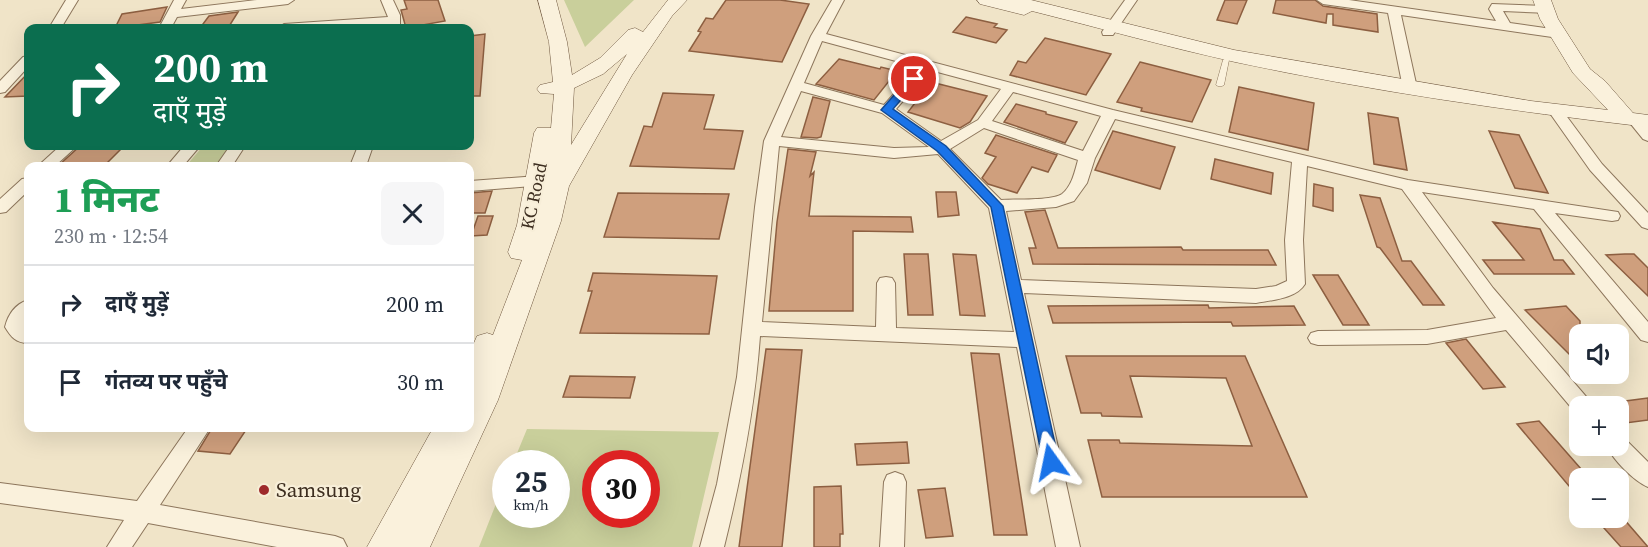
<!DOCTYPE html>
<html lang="hi">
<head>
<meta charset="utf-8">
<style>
  :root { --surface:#fff; --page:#f6f6f7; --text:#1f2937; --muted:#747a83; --line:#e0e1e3 }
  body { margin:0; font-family:"Source Serif 4","Noto Sans Devanagari",serif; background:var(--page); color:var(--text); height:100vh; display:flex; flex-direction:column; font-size:22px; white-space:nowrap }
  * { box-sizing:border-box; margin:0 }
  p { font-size:20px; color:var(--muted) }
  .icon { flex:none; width:33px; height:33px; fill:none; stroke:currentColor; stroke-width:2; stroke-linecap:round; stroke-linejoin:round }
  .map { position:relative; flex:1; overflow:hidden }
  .sheet { position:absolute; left:24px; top:162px; width:450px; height:270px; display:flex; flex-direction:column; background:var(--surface); border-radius:12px; box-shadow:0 6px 24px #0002 }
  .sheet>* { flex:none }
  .hud { position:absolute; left:24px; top:24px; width:450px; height:126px; border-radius:12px; box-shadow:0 6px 24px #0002; background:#0b6e4f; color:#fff; overflow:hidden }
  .tools { position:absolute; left:1569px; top:324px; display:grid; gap:12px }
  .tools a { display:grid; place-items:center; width:60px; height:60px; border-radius:12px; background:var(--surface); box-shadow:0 6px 24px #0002; font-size:30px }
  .speed { position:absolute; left:492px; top:450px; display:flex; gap:12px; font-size:30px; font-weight:700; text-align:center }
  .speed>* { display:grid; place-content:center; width:78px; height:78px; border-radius:50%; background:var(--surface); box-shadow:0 6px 24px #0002; line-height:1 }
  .speed small { font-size:15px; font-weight:400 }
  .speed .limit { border:9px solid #d22; background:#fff; color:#111 }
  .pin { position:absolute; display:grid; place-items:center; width:51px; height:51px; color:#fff; margin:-26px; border:3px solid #fff; border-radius:50%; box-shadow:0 2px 6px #0007 }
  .me { position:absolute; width:66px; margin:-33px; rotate:348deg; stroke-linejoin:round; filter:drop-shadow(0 0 4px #0008) }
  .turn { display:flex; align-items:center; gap:21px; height:126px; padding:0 30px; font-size:27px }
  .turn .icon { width:78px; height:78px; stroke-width:2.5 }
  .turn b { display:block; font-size:42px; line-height:51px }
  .round { display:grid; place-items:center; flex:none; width:63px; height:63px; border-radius:12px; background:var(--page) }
  .head { display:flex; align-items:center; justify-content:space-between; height:102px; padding:0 30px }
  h1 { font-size:36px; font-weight:800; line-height:45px; color:#1e9e55 }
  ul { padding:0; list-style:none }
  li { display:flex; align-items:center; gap:18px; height:78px; padding:0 30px; border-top:2px solid var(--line) }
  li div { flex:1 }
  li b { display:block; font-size:22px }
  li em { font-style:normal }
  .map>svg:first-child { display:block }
  .green { fill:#c9cf9b; fill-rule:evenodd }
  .building { fill:#cf9f7d; stroke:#8d5f41; stroke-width:1.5 }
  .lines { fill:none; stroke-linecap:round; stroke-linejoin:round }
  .lane-casing { stroke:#8d765c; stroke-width:1 }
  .street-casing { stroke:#8d765c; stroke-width:2 }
  .secondary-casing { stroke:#6f573f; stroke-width:1 }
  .lane { fill:#faf1dc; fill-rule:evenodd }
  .street { fill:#faf1dc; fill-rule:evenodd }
  .secondary { fill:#faf1dc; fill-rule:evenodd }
  .route { fill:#1a73e8; stroke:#114b97; stroke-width:1.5 }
  .poi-dot { fill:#9e2a2b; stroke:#f7eed8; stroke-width:2 }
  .labels { text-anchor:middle; stroke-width:4.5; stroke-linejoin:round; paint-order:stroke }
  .street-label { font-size:18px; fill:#3d2e20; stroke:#f7eed8 }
  .near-poi-label { font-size:21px; fill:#3d2e20; stroke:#f7eed8; text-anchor:start }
</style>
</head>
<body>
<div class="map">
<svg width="1648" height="547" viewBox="0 0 1648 547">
  <rect width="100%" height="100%" fill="#f0e4c8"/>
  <!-- green -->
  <path class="green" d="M564 0H634L585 47Z
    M203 146H229L216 166H186Z
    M527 429 719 432 692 547H479L505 481 506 514H556V464L513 463ZM596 464H646V514H596Z"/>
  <!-- building -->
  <path class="building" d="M404 0H438L445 21 406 28 401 10 407 9Z
    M726 0H780L809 4 782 62 689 51 701 32 698 31 706 18 713 19Z
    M1225 0H1247L1237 24 1217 20Z
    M1276 0H1315L1323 6 1377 14 1378 32 1333 25V14H1327L1326 23 1273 13Z
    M167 7 160 22 115 28 122 14Z
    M238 12 228 28H200L209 16Z
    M966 17 997 24 994 27 1007 30 996 43 953 32Z
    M485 34 480 96H470V36Z
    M1045 38 1111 54 1086 95 1010 75 1018 61 1026 63Z
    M839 59 880 69 881 67 897 71 874 100 816 84Z
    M1140 62 1211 80 1192 122 1141 111 1142 108 1117 102Z
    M28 73V96L5 97Z
    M931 82 987 96 970 122 960 128 908 112Z
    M1239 87 1314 103 1308 150 1229 132Z
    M663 93 714 95 704 129 743 131 734 169 630 166 644 126 652 127Z
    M813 97 830 101 821 137 817 138 801 137Z
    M1016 104 1046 112V114L1077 122 1065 143 1004 122Z
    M1368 113 1398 118 1407 170 1374 164Z
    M1113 131 1175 147 1160 189 1095 170Z
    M1489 131 1519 135 1548 193 1515 188Z
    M996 135 1057 155 1048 172 1032 167 1017 193 988 184 982 178 996 157 985 153Z
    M80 146H124L104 166H58Z
    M788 149 816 152 810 176 814 172 809 216 911 217 913 232 853 231V311H769L777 222Z
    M1215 159 1273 173 1271 194 1211 179Z
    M1314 184 1333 188V211L1313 206Z
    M492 191 485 213H470V193Z
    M936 192H956L959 215 938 217Z
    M618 193 729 194 719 239 604 237Z
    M1360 195 1380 198 1402 261H1411L1444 305H1423L1380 248 1377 247Z
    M1045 210 1058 248 1181 247 1183 250H1268L1276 265 1033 264 1029 248H1036L1025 212Z
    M478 216H493L487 235 471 236Z
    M1493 222 1540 229 1554 260H1563L1574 274H1494L1483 260H1524Z
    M904 254H928L933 315H908Z
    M953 254 976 255 985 316 960 315Z
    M1625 254H1634L1648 268V296L1606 255Z
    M593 273 717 276 709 334 580 333 592 291H588Z
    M1313 275H1338L1369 325H1343Z
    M1208 305 1209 308 1294 306 1305 325 1233 326 1231 322 1053 323 1048 306Z
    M1566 306 1580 321V365L1525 310Z
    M1466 339 1505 387 1483 389 1446 343Z
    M766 349 802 350 782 547H739Z
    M971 353 999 354 1027 535H994Z
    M1066 356H1245L1307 497H1102L1088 440H1119L1120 443 1252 446 1226 378 1130 376 1142 417 1102 416 1101 413H1081Z
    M570 376 635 377 630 398 563 397Z
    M1648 398V420L1618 424V402Z
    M1539 421 1589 478H1580V485L1569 486 1517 424Z
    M212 428H218L246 430 230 454 198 451Z
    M907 442 909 463 857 465 855 444Z
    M841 486 843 534H840V547H814V487Z
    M945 488 953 536 926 538 918 490Z
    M1595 518H1623L1648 547H1621Z"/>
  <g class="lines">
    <defs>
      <path id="lane" d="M1226 58 1229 60 1224 85 1222 86H1218L1216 85 1223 60Z"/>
      <path id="street" d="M66 0H78L61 28H49Z
        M174 0H186L181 9 257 0H294L288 4 177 17 171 28H159Z
        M381 0H393L400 15V28H388V24L330 28H278L284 24 388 17Z
        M832 0H844L826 34 1113 110 1408 180 1618 212 1620 216 1618 220 1612 221 1555 213 1648 322V342L1641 340 1534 209 1422 192 1493 288 1589 400 1592 406H1580V413L1575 412 1506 330 1427 344 1318 345 1311 343 1308 338 1311 333 1318 331 1427 330 1496 318 1402 189 1307 166 1303 240 1305 284C1296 299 1271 300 1256 303L1024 293 1080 547H1056L1017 347 760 336C755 408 741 478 724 547H700L717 484 737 377 755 207 764 141 811 36ZM822 41 918 67 884 105 804 83ZM930 70 1001 89 978 120 941 141 896 109ZM801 91 882 113 929 147 894 148 781 137ZM1013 92 1101 116 1083 151 992 121ZM1115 119 1292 162 1285 240 1287 281 1276 286 1256 289 1021 280 1006 211 1056 207 1074 201 1087 183 1095 158ZM984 128 1078 160C1075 171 1072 186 1062 194 1051 201 1015 199 1001 200L950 149ZM779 146 894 158 938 154 989 208 1014 332 896 328 895 283 892 278 886 277 880 278 877 283 876 327 762 322Z
        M1125 0H1137L1113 35H1103L1102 32Z
        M1317 0H1349L1496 21 1489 9 1492 4 1546 6 1552 10 1550 13 1503 11 1510 23 1559 30 1566 34 1559 38 1401 15 1417 88 1410 92 1403 88 1388 13 1323 4Z
        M28 56V67L5 92 0 93V81L23 57Z
        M1554 105 1559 106 1602 164 1648 213V229L1642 227 1590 170 1547 109Z
        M1633 114 1638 115 1648 126V141L1643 139 1626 118Z
        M60 146H77L55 166H38Z
        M184 146H200L183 166H167Z
        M230 146H245L232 166H216Z
        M358 146H373L366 166H350Z
        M538 176 546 181 544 185 470 191V181Z
        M28 178V191L6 212 0 213V199L22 179Z
        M28 300V318L25 326 28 329V343C16 343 11 337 5 327 8 315 15 304 28 300Z
        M188 428H210L160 505 335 536 343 539 347 547H277L148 523 132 547H107L124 520 0 503V483L137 501Z
        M1618 437 1626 440 1648 462V487C1634 481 1613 460 1607 446H1618Z
        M895 472 903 475 906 482 904 547H880L884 482 887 475Z"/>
      <path id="secondary" d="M538 0H556L567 42 572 75 600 58 628 30 635 28 643 32 668 0H687L672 16 632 75 569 186 561 221 498 400 430 547H367L433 428H470V352L477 336 487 333 493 335 522 260 511 258 508 252 517 225 534 133 537 128H551L554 94 540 93 537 89 540 85 553 82 549 42ZM627 54 571 145 574 88 603 74Z
        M977 0H1031L1234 50 1531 101 1608 110 1573 73 1540 19 1533 0H1551L1558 19 1590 69 1605 81 1633 113 1648 115V127C1510 111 1371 91 1235 62 1167 47 1100 28 1032 11L1024 15 980 4Z"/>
    </defs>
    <!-- lane casing -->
    <use href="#lane" class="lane-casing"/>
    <!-- street casing -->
    <use href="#street" class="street-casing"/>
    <!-- secondary casing -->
    <use href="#secondary" class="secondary-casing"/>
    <!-- lane -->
    <use href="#lane" class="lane"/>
    <!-- street -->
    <use href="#street" class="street"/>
    <!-- secondary -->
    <use href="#secondary" class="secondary"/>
  </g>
  <!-- route -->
  <path class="route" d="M914 76 919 79 893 109 946 146 1003 206 1059 462 1057 467 1051 469 1045 467 1043 462 991 207 937 151 881 110 910 77Z"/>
  <!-- markers -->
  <circle class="poi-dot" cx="264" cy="490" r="6"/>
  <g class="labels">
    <!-- street labels -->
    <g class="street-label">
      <text transform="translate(534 196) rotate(-78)" y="6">KC Road</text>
    </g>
    <!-- near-poi labels -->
    <g class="near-poi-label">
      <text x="276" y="497">Samsung</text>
    </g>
  </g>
</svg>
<div class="tools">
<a><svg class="icon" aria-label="sound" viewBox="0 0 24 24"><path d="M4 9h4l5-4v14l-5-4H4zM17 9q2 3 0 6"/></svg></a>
<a>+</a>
<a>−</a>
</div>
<div class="speed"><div>25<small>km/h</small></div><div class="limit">30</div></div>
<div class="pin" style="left:914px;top:79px;background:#d93025"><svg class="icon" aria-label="arrive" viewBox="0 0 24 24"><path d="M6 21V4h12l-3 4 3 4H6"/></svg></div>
<svg class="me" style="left:1051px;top:462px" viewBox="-20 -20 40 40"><path d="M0-17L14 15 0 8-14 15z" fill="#1a73e8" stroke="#fff" stroke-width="4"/></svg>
<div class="hud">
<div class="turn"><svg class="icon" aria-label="right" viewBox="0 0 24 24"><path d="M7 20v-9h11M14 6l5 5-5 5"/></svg><div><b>200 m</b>दाएँ मुड़ें</div></div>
</div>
<section class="sheet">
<div class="head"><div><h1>1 मिनट</h1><p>230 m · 12:54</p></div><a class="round"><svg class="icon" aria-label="close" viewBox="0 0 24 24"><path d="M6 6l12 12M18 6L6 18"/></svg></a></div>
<ul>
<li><svg class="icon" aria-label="right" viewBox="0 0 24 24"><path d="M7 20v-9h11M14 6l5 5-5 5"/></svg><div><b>दाएँ मुड़ें</b></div><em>200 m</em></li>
<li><svg class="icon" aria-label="arrive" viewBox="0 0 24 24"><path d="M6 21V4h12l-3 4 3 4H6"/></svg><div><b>गंतव्य पर पहुँचे</b></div><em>30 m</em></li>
</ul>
</section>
</div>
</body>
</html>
